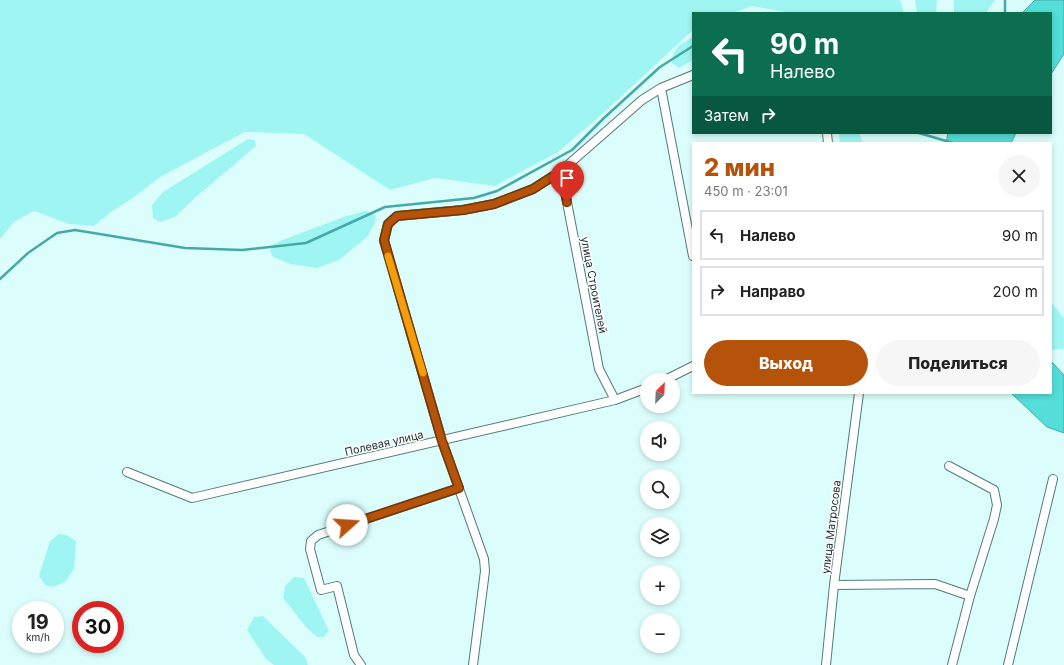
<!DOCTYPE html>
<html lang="ru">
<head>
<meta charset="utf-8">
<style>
  :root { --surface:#fff; --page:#f6f6f6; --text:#222; --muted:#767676; --line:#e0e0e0; --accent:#b45309 }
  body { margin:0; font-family:Inter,sans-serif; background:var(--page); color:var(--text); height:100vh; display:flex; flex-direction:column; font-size:15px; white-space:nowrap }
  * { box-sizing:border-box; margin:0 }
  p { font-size:13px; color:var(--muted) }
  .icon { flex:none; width:22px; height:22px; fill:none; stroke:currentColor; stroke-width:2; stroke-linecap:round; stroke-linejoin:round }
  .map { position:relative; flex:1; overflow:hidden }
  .drawer { position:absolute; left:692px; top:142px; width:360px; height:252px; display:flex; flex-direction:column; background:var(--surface); border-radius:0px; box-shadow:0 2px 6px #0003 }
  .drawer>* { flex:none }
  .hud { position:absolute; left:692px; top:12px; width:360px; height:122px; border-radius:0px; box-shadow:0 2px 6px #0003; background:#0b6e4f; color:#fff; overflow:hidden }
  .needle { width:26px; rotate:24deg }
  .controls { position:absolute; left:640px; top:373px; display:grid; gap:8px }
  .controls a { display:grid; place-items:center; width:40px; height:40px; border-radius:50%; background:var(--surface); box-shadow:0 2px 6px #0003; font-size:20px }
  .speed { position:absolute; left:12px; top:601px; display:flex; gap:8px; font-size:20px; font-weight:700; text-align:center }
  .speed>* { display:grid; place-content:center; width:52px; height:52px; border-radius:50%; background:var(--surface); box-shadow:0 2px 6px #0003; line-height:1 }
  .speed small { font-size:10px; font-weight:400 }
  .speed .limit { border:6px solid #d22; background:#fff; color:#111 }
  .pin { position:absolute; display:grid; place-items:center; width:34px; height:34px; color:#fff; margin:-41px -17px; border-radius:50% 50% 50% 0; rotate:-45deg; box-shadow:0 0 4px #0007 }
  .pin .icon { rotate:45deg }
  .me { position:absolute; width:44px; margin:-22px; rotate:71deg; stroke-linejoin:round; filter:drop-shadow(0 0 3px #0008) }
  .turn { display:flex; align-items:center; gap:14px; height:84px; padding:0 12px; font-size:18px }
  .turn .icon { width:52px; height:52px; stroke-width:2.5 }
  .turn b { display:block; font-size:28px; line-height:34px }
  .then { display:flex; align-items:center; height:38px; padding:0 12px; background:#0003; gap:8px; font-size:15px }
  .round { display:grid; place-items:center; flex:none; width:42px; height:42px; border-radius:21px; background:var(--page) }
  .overview { display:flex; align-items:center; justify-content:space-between; height:68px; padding:0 12px }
  h1 { font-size:24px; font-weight:800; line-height:30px; color:var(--accent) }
  .primary-button { display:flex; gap:8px; margin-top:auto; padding:8px 12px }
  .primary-button a { flex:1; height:46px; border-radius:24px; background:var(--accent); color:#fff; font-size:16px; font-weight:800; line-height:46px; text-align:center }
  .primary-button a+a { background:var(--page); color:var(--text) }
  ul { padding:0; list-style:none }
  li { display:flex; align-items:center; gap:12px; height:50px; margin:0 8px 6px; padding:0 4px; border:2px solid var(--line); border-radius:0px }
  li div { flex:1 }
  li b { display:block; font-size:15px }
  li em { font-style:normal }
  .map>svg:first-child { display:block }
  .green { fill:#9ff5f2 }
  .water { fill:#54ddd9; stroke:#45aaa7 }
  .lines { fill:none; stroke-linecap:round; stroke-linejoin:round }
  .stream { stroke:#45aaa7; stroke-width:2.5 }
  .minor-casing { stroke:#527a79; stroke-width:10 }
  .minor { stroke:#fff; stroke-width:8 }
  .route-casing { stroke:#753606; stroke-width:10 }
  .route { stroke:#b45309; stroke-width:7 }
  .slow { stroke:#f59e0b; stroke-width:7 }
  .labels { text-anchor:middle; stroke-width:3; stroke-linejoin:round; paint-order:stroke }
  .street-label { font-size:11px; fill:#213231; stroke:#fff }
</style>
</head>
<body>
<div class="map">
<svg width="1064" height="665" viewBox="0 0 1064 665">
  <rect width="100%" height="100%" fill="#dbfefc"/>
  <!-- green -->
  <path class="green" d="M0 0H900L904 13H791L752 6 733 13H693V30L599 117 558 152 495 186 435 178 390 190 304 134 245 132 160 177 134 197 111 212 94 226 69 224 34 211 14 222 0 239Z
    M915 0H937L936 13H917Z
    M954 0H995L986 13H954Z
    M693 37V60L679 68 672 63C672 48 681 44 693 37Z
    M839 133H859L863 143H840Z
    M248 139 255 140 256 146 196 197 175 217 160 222 153 218 152 205 163 192Z
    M365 211 376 215 375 223 367 237 339 260 317 268 290 264 273 257 270 251 272 245 285 239 344 217Z
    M1051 302 1064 318V349L1051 350Z
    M59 534 66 535 76 541 74 569 65 582 53 587 45 585 39 576 50 541Z
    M294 577 304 578 329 631 324 637H317L306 627 283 598 285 586Z
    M263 616 305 657 308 665H274L266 659 247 630 254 617Z"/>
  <!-- water -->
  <path class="water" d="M1035 0H1064V54L1051 74V13H1022Z
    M948 133H1016L1011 143H946Z
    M1051 361 1064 375V433L1047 427 1011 393H1051Z"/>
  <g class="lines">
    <!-- stream -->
    <path class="stream" d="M1005 0V13
      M919 133 953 143
      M0 279 28 253 57 233 75 230 185 248 242 250 306 243 385 207 474 198 497 191 572 150 604 118 660 67 693 46"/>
    <defs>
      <path id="minor" d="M661 88 693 256
        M827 133 828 143
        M561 171 599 369 615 400
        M665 380 693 366
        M949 466 994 490 997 505 994 519 970 596 952 665
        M127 472 192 498 615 400 647 388
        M834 585 935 584 970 596
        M361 665 354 655 337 586 321 590 310 549 311 541 318 535 459 488
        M473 665 485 571 484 559 442 441 384 241 388 224 397 216 463 210 494 204 533 189 561 171 642 100 661 88 693 75
        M826 665 834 585 859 393
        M1008 665 1053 479"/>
    </defs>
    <!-- minor casing -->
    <use href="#minor" class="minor-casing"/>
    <!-- minor -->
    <use href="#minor" class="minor"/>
  </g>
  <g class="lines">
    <defs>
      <path id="route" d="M347 525 459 488 442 441 384 240 388 224 397 216 463 210 494 204 533 189 561 171 567 202"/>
    </defs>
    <!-- route casing -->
    <use href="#route" class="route-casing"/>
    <!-- route -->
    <use href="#route" class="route"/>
    <!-- slow -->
    <path class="slow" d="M388 256 423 373"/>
  </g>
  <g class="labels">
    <!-- street labels -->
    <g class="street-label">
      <text transform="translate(594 285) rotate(79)" y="4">улица Строителей</text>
      <text transform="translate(384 443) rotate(-13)" y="4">Полевая улица</text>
      <text transform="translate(831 527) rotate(-83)" y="4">улица Матросова</text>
    </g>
  </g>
</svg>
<div class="controls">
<a><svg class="needle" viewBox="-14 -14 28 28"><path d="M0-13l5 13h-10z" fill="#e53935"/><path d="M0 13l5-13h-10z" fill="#767676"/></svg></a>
<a><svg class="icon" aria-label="sound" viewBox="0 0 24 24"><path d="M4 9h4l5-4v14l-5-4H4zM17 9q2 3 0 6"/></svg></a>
<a><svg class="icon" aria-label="search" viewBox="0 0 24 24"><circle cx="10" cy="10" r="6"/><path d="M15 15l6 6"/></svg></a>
<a><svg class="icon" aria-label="layers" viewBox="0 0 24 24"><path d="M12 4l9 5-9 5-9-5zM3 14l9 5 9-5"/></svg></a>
<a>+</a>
<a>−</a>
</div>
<div class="speed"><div>19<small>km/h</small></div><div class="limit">30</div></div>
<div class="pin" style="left:567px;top:202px;background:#d93025"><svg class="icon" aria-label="arrive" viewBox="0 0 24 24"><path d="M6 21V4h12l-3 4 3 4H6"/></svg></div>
<svg class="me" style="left:347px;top:525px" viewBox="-20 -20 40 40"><circle r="19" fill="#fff"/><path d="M0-13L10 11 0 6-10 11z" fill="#b45309"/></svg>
<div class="hud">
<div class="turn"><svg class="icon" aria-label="left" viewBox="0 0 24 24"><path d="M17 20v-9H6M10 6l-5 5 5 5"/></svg><div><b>90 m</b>Налево</div></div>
<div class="then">Затем<svg class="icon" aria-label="right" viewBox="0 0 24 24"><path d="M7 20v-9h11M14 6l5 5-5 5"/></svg></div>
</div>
<section class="drawer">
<div class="overview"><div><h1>2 мин</h1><p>450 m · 23:01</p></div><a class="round"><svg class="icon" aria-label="close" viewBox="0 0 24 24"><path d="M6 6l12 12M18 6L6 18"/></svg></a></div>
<ul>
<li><svg class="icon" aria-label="left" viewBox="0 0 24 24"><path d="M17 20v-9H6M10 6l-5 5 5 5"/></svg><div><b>Налево</b></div><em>90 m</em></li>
<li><svg class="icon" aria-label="right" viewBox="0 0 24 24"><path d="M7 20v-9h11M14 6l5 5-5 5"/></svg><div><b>Направо</b></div><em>200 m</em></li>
</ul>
<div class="primary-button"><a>Выход</a><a>Поделиться</a></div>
</section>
</div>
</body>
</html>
